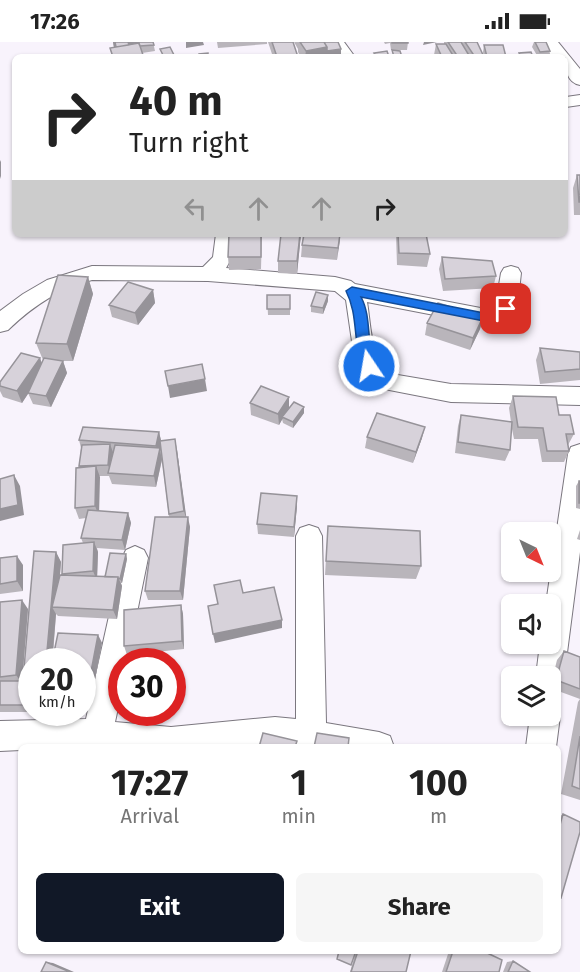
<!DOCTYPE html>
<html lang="en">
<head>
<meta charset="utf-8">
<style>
  :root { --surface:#fff; --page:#f6f6f6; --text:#222; --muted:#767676; --accent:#111827 }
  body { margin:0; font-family:"Fira Sans",sans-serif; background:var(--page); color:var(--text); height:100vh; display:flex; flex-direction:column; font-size:22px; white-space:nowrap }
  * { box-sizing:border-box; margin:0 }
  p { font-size:20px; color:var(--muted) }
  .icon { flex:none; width:33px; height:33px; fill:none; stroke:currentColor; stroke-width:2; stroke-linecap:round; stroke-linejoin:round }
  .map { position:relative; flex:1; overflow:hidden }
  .drawer { position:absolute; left:18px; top:702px; width:543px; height:210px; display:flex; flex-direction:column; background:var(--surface); border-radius:9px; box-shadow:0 2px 4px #0004 }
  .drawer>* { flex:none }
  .hud { position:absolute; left:12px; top:12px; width:556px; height:183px; border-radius:9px; box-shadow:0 2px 4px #0004; background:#fff; color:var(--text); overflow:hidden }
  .needle { width:39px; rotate:137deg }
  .buttons { position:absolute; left:501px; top:480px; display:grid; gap:12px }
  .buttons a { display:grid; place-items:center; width:60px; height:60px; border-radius:9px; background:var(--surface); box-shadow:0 2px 4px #0004; font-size:30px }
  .speed { position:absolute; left:18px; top:606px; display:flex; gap:12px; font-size:30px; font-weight:700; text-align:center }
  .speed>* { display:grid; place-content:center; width:78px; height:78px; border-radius:50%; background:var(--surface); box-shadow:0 2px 4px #0004; line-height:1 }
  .speed small { font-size:15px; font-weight:400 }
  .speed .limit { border:9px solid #d22; background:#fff; color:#111 }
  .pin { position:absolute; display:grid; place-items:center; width:51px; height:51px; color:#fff; margin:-26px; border-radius:12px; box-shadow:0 3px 9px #0006 }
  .me { position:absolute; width:66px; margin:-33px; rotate:348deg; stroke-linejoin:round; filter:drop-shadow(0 0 4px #0008) }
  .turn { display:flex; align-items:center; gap:21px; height:126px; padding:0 18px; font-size:27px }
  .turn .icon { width:78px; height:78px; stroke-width:2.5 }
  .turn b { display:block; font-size:42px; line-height:51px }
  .lanes { display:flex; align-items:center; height:57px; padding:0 18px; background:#0003; justify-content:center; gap:30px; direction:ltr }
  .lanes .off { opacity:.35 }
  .eta { display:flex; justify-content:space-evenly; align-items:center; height:102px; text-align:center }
  .eta b { font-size:36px; font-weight:700; line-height:42px }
  .cta { display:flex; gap:12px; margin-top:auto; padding:12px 18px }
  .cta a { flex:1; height:69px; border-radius:9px; background:var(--accent); color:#fff; font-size:24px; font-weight:700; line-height:69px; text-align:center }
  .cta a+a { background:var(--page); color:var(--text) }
  .status { display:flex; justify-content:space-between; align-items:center; height:42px; padding:0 30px; background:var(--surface); direction:ltr }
  .status svg { height:16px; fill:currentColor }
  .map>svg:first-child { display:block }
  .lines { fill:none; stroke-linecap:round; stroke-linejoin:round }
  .street-casing { stroke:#7b777f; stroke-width:2 }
  .street { fill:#fff; fill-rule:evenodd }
  .wall { fill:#b9b5bb }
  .shaded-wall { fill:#969399 }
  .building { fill:#d7d2da; stroke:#969399; stroke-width:1.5 }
  .route { fill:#1a73e8; stroke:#114b97; stroke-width:1.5 }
</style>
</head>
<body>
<div class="status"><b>17:26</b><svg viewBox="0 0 49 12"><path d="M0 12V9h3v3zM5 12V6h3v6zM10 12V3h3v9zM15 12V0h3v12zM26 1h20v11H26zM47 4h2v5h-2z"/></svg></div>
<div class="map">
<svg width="580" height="930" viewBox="0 0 580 930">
  <rect width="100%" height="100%" fill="#f8f3fc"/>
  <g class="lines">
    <defs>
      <path id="street" d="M328 0H344L355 15H339Z
        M541 0H558L580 27V43C566 40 566 27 566 15H552Z
        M580 53V63L566 65V55Z
        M216 192H236L235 210 226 226 335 235 351 239 355 242 491 268 495 267 501 231 504 226 511 224 518 226 521 231 517 267 511 278 491 284 367 260C371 282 370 320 392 332L451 342 580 345V363L451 360 379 346 368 340 354 313 346 258 335 249 208 239 92 238C59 246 32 265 8 288L0 290V269L23 252 47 238 92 224 203 225 213 215Z
        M580 402V510L564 634 560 644 550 648V634H536L540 602H550V562H546L568 412 571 405Z
        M309 483 318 486 322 494 326 681 379 690 390 694 394 705H21V708L0 709V679L86 677 122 516 126 508 135 504 144 508 148 516 127 620H122V647L115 680 171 685 275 675 296 677V494L300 486Z
        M550 662 555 664 560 674 556 705H526L530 674H550Z"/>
    </defs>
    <!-- street casing -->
    <use href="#street" class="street-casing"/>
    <!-- street -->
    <use href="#street" class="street"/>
  </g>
  <!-- wall -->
  <path class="wall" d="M113 0H153L155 9 142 11 143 15H112L110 6 114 5Z
    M217 0H267V2L218 6Z
    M268 0H293L298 15H273Z
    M294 0H338L341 14 333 15H301L298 10V7Z
    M384 0H408L407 8H391L390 1 385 2Z
    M444 0H477L484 15 483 10 484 3 506 15H429L430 13H434L436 2H444Z
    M534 0H546L550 9 549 15H538L532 5Z
    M577 133H580V173H574L573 146Z
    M229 192H262L261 227 229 228 228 215Z
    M301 192 297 232 278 231V219Z
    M304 192H345V194H340L337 218 301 215 302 203Z
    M396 192H426L430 212 427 225 397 223Z
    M442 215 496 234 493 246 443 249 439 227Z
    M88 235 93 252 73 319H59H63L67 331 51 365 33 362 28 351 22 361 3 355 0 349V340L40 316 42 322 44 318H43L36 301Z
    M153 248 155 261 138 283 112 275 109 263Z
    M267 253H290V273H268Z
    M328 259 323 272 311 270V264Z
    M483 275 480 287 470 308 425 293 427 281Z
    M540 306 580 310V338L540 342 536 318Z
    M513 354 559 373 574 392 568 403 569 409 564 420H542L538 397H514L511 382 510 408 505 419 455 411 458 384 461 373 511 380 509 366Z
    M250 361 289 366 286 370 304 365V371L293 386 283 381 282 377 279 383 251 373Z
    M159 390 161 399 177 408 186 475 190 485 183 558H148L145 549 169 475 162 418 156 445 112 442 109 434H99V469L128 471 131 481 125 508 97 506 98 510 97 534 105 535 126 512 127 517 122 541H121L122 544 117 577 58 574 56 572 53 614 98 593 102 601 94 643H82V620H32V670H0V560L28 567 22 639H24L23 638 56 510 61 520 60 534 62 533V532L83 501 81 496 86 476 79 477 75 466 80 426 79 424 81 406 79 398Z
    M367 395 422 396 413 421 365 406Z
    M579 439H580V467L576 466V444Z
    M297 464 294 495 258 492 257 482Z
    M328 484 421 524 416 537 325 533Z
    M580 488V498L577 497Z
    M0 516 23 523V549L0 552Z
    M181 563 183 572 184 607 127 613 124 604Z
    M564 609 580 615V657L550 646 557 618Z
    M580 657V758L561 752 578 660Z
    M563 772 561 856 558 857V776Z
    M356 909H411L406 930H350Z
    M449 909H483L499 930H442Z
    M513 919 530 930H503L507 920Z"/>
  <!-- shaded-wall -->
  <path class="shaded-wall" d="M113 0H147L114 6Z
    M186 0H203L204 3 186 6Z
    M424 0H437L423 3Z
    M327 5V15H305L306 9Z
    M341 7V14L327 15V9Z
    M0 118 1 120V137L0 134Z
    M300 192H301L297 232V219Z
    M340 192V198L337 218 338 206Z
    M88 235 93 252 73 319 67 302Z
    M153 248 155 261 138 283 135 271Z
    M328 253V259L323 272V266Z
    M483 275 480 287 470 308 473 296Z
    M40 316 44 328 22 361 17 349Z
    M63 319 67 331 51 365 46 354Z
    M205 337 207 349 170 356 168 344Z
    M289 355V366L279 383 278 372Z
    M304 365V371L293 386V380Z
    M425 385 422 396 413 421 416 410Z
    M159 390 162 402 160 409 162 417 156 445 154 434 158 413 156 404Z
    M175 397 177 408 187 480 184 469Z
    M110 402 114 413 111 431 108 423Z
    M96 424 100 435 99 474 95 464Z
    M14 433 20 444 24 473 0 479V467Z
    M297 454V464L294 495V485Z
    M128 471 131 481 125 508 122 498Z
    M188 475 190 485 183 558 180 549Z
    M94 500 98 510 97 539 93 529Z
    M56 510 61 520 57 566 52 565 56 572 52 620H46Z
    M126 512 127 517 122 541 120 537Z
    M17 514 23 523V549L17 539Z
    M118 535 122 544 117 577 113 568Z
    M22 558 28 567 22 641 16 633Z
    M181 563 183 572 184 607 182 599Z
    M282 578V586L215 601 213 592Z
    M98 593 102 601 94 643 90 635Z
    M46 920 53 921 74 930H70Z"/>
  <!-- building -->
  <path class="building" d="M115 0H128L129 3 116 5Z
    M138 0H153L154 3 140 4Z
    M272 0H293L298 15H277Z
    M300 0H324L327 5 306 9Z
    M324 0H338L341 7 327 9V5Z
    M392 0H408V1H392Z
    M448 0H461L470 15H458Z
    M465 0H477L484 15H475Z
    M535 0H546L550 9 540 10Z
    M139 1 143 13 132 15H113L110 6Z
    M436 2H446L454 15H431L430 13H441Z
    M484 3H503L506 15H487Z
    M170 5 175 15H164L160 7Z
    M392 8 400 9 402 15H394Z
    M387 9 389 15H370L376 14 374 11Z
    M531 10 533 15H521L519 11Z
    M208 11V15H199V12Z
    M577 133H580V160H579Z
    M229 192H261V215H228Z
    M281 192H300L297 219H278Z
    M304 192H340L338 206 302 203Z
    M398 192H426L430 212 399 211Z
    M442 215 492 219 496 234 445 237Z
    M58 233 88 235 67 302 36 301Z
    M128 240 153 248 135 271 109 263Z
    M316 250 328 253 323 266 311 264Z
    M267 253H290V267H267Z
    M438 261 483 275 473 296 427 281Z
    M540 306 580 310V327L545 330Z
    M21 311 40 316 17 349 0 344V340Z
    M44 316 63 319 46 354 28 351Z
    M202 322 205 337 168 344 165 329Z
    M261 344 289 355 278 372 250 361Z
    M513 354 556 355 559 373H570L574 392H566L569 409H547L543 386 518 385Z
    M294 360 304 365 293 380 282 375Z
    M377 371 425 385 416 410 367 395Z
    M461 373 512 380 510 408 458 400Z
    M83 385 159 390 156 404 79 398Z
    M175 397 184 469 169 472 160 399Z
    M110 402 108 423 79 424 82 403Z
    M115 403 160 406 154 434 108 431Z
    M96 424 95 464 75 466 76 426Z
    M14 433 18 463 0 467V437Z
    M579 439H580V461H579Z
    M261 451 297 454 294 485 257 482Z
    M88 468 128 471 122 498 81 496Z
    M155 475H188L180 549H145Z
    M328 484 420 489 421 524 326 519Z
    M94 500 93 529 62 532 63 503Z
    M34 509 56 510 46 620H32V637L23 638Z
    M110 511 126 512 120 537 118 536V535H105Z
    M17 514V539L0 542V516Z
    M60 533 118 535 113 568 52 565Z
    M240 538 243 551 274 545 282 578 213 592 208 564 218 562 214 543Z
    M22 558 16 633 0 635V560Z
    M181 563 182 599 124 604V568Z
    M58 591 98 593 90 635H82V620H52Z
    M564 609 580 615V647L556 638Z
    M0 639H32V663H0Z
    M263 691 297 699 295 705H259Z
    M317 691 349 696 348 705H314Z
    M580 694V747L572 744Z
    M563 772 580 780V790L561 856 558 855V790Z
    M339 909H356L351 923 337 917Z
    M358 909H411L406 930H351Z
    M453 909H483L502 918 499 930H446Z
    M513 919 530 930H508Z
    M46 920 70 930H41Z"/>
  <!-- route -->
  <path class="route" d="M352 245 484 271H495L506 262 512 267 502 278 484 279 361 255C372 275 366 302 375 324L369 328 364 327C352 302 359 274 346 249Z"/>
</svg>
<div class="buttons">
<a><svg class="needle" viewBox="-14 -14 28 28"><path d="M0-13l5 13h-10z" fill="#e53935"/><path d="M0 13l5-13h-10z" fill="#767676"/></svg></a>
<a><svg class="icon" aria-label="sound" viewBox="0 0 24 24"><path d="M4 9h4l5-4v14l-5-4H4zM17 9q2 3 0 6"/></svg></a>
<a><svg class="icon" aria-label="layers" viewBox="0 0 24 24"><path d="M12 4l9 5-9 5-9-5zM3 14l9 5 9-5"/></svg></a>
</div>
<div class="speed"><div>20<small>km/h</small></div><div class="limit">30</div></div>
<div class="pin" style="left:506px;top:267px;background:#d93025"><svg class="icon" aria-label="arrive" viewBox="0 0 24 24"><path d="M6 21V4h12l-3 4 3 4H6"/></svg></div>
<svg class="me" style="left:369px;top:324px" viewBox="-20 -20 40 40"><circle r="17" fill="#1a73e8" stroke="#fff" stroke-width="3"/><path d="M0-11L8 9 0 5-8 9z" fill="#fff"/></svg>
<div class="hud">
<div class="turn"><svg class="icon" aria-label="right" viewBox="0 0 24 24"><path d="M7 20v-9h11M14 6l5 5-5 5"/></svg><div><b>40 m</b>Turn right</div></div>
<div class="lanes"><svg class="icon off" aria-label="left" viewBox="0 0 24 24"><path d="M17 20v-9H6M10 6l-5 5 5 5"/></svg><svg class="icon off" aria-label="ahead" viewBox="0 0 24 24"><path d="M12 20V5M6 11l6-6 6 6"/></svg><svg class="icon off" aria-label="ahead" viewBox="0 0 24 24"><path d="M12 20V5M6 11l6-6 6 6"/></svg><svg class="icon" aria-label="right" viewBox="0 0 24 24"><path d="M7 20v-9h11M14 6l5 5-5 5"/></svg></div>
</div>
<section class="drawer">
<div class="eta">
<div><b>17:27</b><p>Arrival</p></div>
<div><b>1</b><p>min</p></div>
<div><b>100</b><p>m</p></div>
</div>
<div class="cta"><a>Exit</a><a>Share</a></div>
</section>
</div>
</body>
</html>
